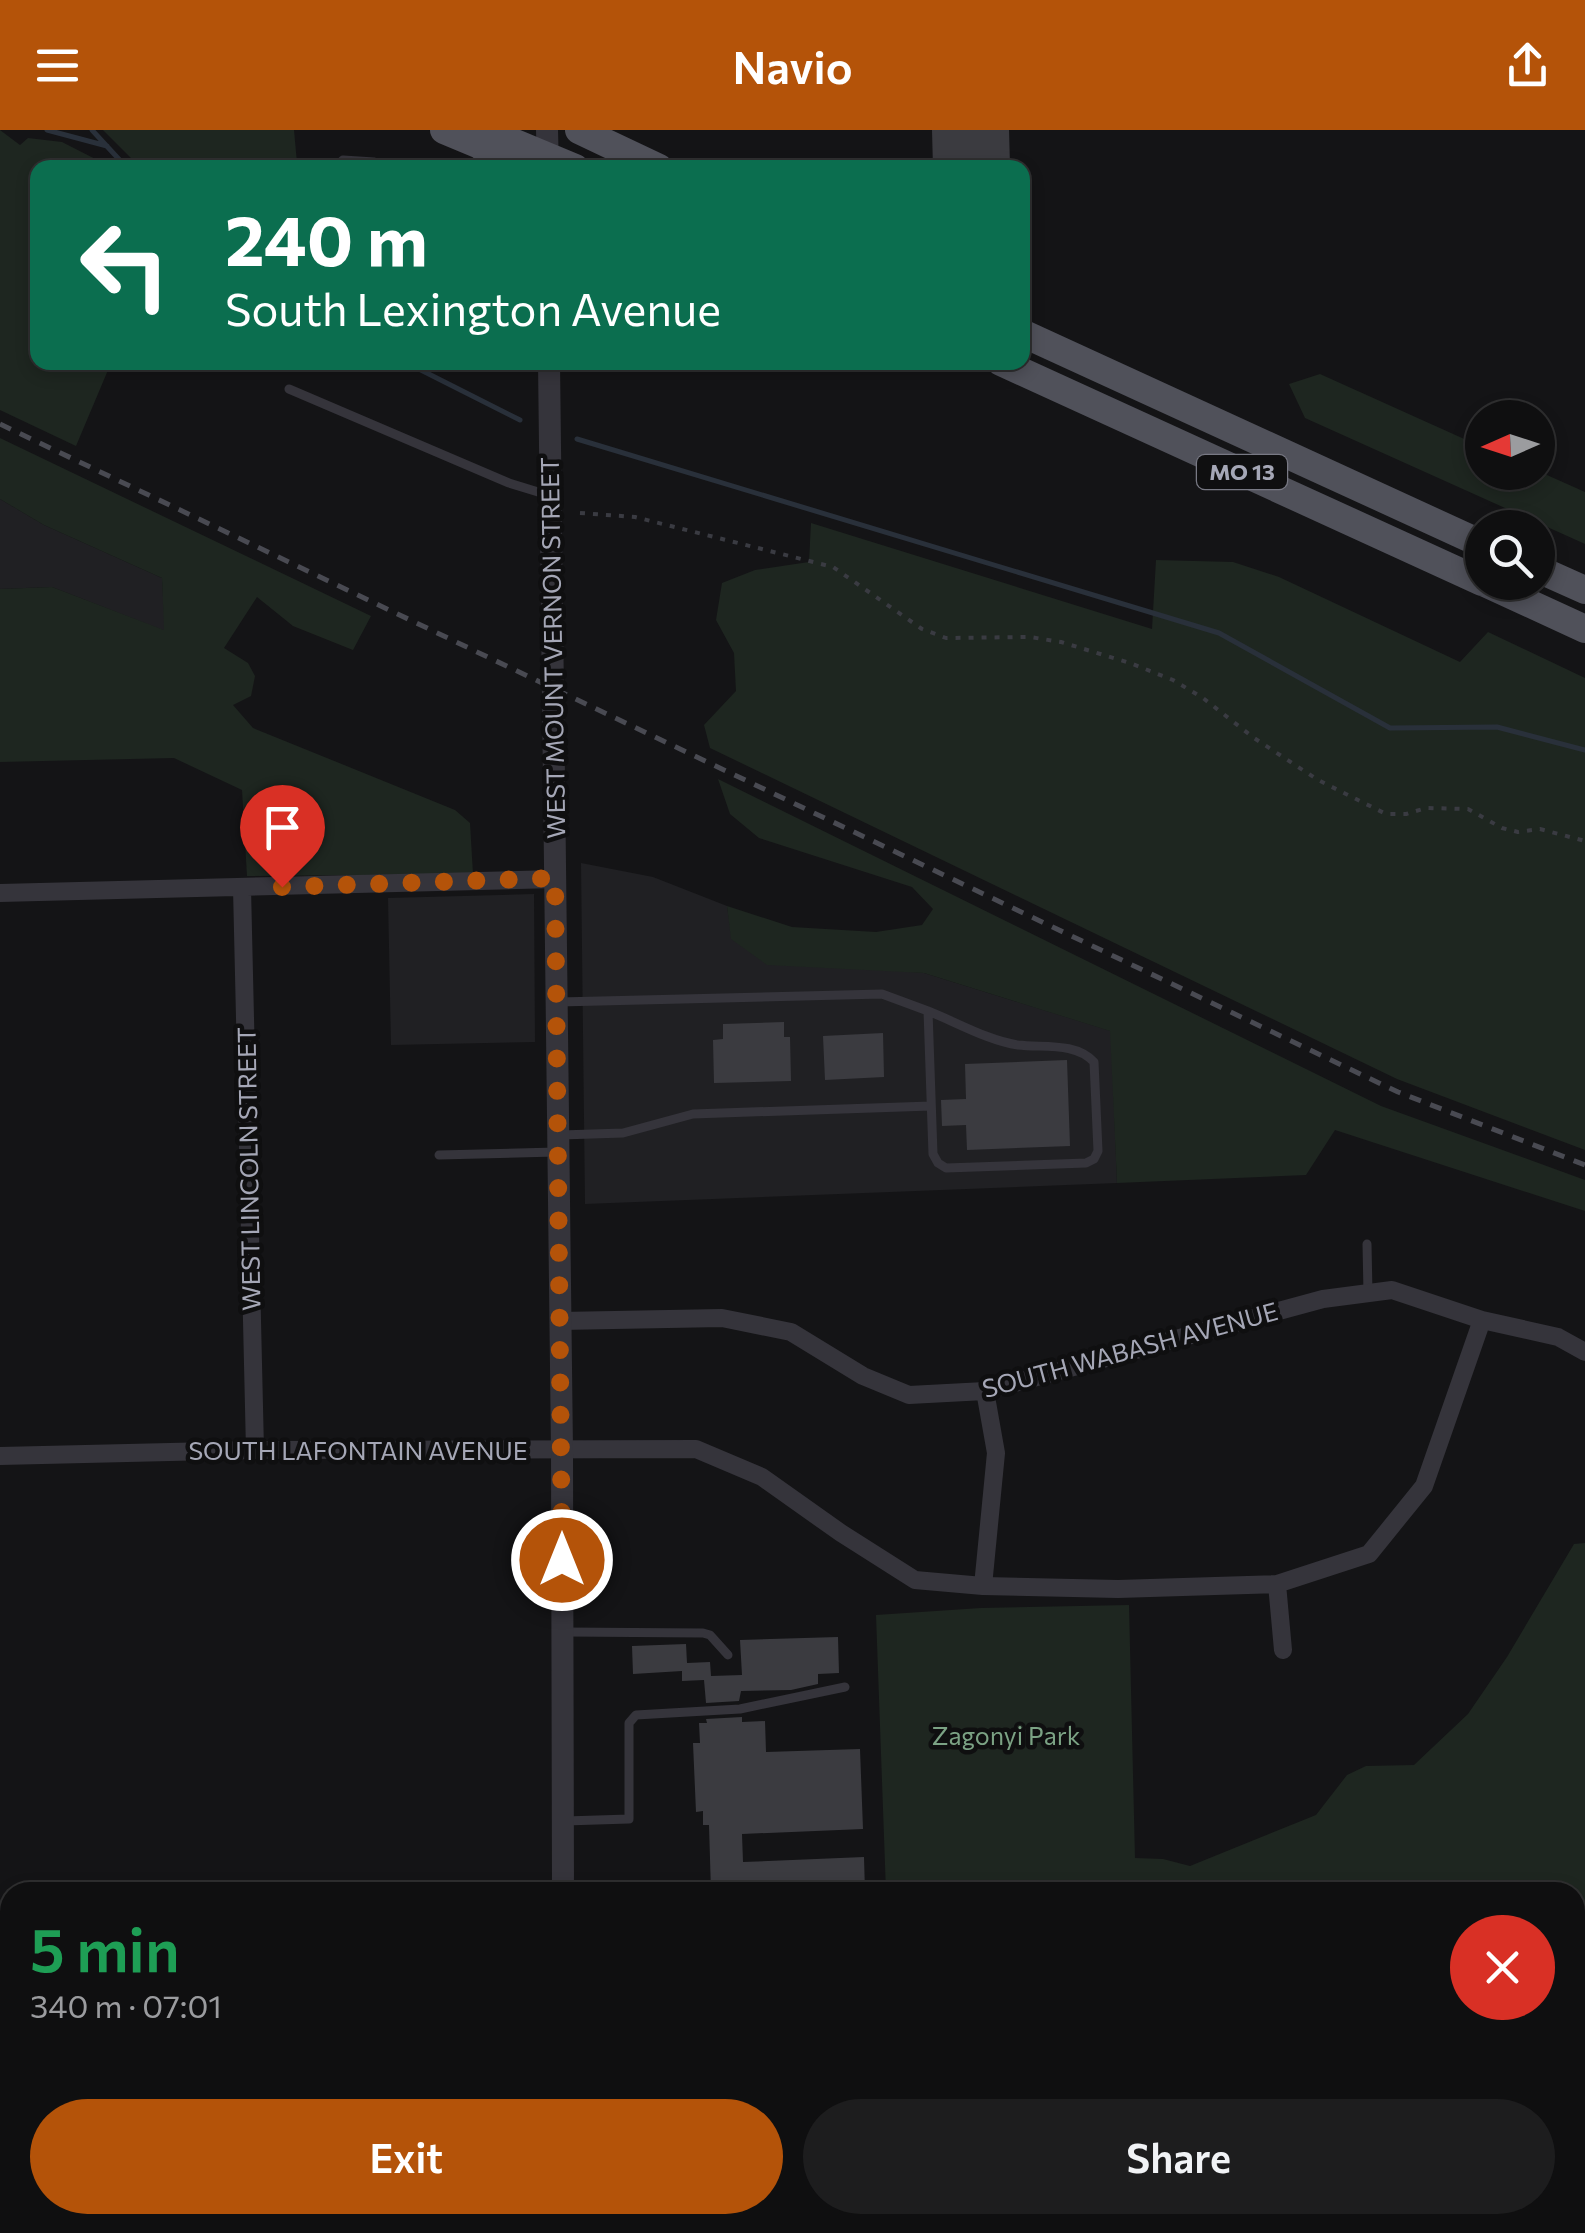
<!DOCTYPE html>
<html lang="en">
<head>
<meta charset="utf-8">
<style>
  :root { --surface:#0f0f10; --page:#1d1d1e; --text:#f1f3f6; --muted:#9b9c9f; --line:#2f2f30; --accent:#b45309 }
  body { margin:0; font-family:Commissioner,sans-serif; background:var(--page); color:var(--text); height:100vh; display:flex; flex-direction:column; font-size:38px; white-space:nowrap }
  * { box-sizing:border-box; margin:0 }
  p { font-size:32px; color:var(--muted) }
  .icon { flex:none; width:55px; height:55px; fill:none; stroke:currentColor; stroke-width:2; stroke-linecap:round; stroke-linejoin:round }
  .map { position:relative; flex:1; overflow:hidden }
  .side { position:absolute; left:0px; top:1752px; width:1585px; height:352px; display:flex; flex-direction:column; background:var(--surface); border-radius:30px 30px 0 0; box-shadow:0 5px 15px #0003,0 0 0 2px var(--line) }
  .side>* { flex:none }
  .banner { position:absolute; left:30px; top:30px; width:1000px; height:210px; border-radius:20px; box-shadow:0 5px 15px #0003,0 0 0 2px var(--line); background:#0b6e4f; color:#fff; overflow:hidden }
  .needle { width:65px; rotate:267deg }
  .fabs { position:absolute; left:1465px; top:270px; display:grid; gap:20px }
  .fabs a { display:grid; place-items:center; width:90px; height:90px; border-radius:50%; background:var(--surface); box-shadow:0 5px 15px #0003,0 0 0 2px var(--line); font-size:50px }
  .pin { position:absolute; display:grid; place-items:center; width:85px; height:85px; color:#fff; margin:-102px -42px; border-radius:50% 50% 50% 0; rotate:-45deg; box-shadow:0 0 10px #0007 }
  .pin .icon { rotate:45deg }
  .me { position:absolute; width:110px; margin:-55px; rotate:0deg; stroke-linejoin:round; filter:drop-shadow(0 0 8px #0008) }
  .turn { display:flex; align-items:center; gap:35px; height:210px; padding:0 30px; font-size:45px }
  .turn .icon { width:130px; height:130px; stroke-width:2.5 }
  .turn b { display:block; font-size:70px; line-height:85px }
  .round { display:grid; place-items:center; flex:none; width:105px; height:105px; border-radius:52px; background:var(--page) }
  .headline { display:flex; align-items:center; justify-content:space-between; height:170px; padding:0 30px }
  h1 { font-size:60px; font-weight:600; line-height:75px; color:#1e9e55 }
  .cta { display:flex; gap:20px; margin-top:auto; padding:20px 30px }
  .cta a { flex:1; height:115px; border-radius:60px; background:var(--accent); color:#fff; font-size:40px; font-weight:600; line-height:115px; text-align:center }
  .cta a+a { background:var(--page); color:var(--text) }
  header { display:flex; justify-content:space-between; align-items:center; height:130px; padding:0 30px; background:var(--accent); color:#fff; font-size:45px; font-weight:600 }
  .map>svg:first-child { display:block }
  .built { fill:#202023 }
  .green { fill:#1e2620 }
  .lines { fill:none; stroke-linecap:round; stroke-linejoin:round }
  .stream { stroke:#29303a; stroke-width:5 }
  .building { fill:#3b3b40 }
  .path { stroke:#3a3b42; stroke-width:4; stroke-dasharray:5 8; stroke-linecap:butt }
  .service { stroke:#35343b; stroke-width:9 }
  .minor { stroke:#35343b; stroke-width:18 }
  .tertiary { stroke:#35343b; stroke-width:22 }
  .primary { stroke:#50515a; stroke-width:28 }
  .rail { stroke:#494a52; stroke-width:5; stroke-dasharray:12 10; stroke-linecap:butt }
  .route { stroke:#b45309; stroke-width:18; stroke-dasharray:0 32.4 }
  .labels { text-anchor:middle; stroke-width:9; stroke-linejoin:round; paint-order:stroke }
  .shield { fill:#0f0f10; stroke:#787984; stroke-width:2.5 }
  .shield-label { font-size:22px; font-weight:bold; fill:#a5a7b6 }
  .street-label { font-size:25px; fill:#a5a7b6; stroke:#0f0f10 }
  .park-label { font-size:25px; fill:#7ba284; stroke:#0f0f10 }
</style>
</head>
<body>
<header><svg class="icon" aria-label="menu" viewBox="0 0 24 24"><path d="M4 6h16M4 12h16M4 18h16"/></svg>Navio<svg class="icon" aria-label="share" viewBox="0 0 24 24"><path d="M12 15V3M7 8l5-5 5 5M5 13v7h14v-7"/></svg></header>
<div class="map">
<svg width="1585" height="2103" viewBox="0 0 1585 2103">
  <rect width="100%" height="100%" fill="#141416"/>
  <!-- built -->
  <path class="built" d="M0 369 44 395 162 448 165 501 52 457 0 459Z
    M581 733 653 747 727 776 732 809 868 838 924 843 1111 901 1117 1053 585 1074Z
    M534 764 535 912 391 915 388 768Z"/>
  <!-- green -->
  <path class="green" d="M0 0 20 15 28 8 62 12 111 37 38 38V232L111 233 76 316 0 280Z
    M103 0H294L297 33 293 38 140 37Z
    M1320 244 1482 317V342L1538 341 1585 362V414L1305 288 1289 254Z
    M0 308 371 486 353 520 293 496 257 467 224 518 248 533 255 546 251 566 233 575 253 598 455 680 470 693 473 744 247 746 242 660 174 628 0 632V459L52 457 164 500 162 448 44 395 0 369Z
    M811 393 1152 499 1156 430 1233 432 1279 447 1460 532 1488 502 1585 548V1020L1397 949 710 618 704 595 736 561 734 523 716 490 722 453 755 440 809 432Z
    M718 649 1381 976 1585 1050V1081L1335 1000 1306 1045 1117 1053 1110 901 924 843 767 835 731 809 727 776 792 797 876 802 922 795 933 779 912 757 759 708 730 684Z
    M1585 1413V1951H1575V1762H886L876 1485 981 1478 1129 1475 1135 1728 1163 1729 1190 1736 1316 1685 1347 1645 1366 1636 1414 1635 1468 1584 1507 1527 1574 1414Z
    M1575 1999H1585V2103H1530V2095H1575Z
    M574 2095H1104V2103H574Z"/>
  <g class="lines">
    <!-- stream -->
    <path class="stream" d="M47 0 107 16
      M92 0 127 38
      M405 232 520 290
      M577 309 1219 503 1390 598 1497 597 1585 620"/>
  </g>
  <!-- building -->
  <path class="building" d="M932 0H1009L1010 36 933 38Z
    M784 892V907H790L791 951 714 953 713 910 723 909V894Z
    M883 903 884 947 825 950 823 906Z
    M1067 930 1070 1016 967 1020 966 995 942 996 941 970 966 969 965 934Z
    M838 1507 839 1543 818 1544V1554L791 1560 741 1561 739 1571 706 1573 704 1550 682 1551V1541L633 1544 632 1516 686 1514 687 1533 710 1532 711 1546 742 1545 740 1510Z
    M742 1587V1592L765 1591 766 1622 860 1619 863 1699 742 1704 743 1732 864 1727 865 1762H711L709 1695H703V1681L696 1682 693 1613H700L699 1593H707L706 1589Z"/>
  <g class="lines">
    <!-- path -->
    <path class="path" d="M580 383 635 387 833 437 922 499 946 508 1030 507 1061 512 1130 533 1173 550 1203 568 1254 608 1318 650 1386 684H1406L1426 678 1468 679 1502 698 1518 702 1540 699 1585 711
      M774 2095 796 2103
      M836 2095 843 2103
      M855 2095 858 2103
      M805 2103 813 2095
      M867 2103 900 2095"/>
    <!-- service -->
    <path class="service" d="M335 38 343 30 374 32 383 38
      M289 259 509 353 548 365
      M559 872 882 864 928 881
      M928 881C956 892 989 911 1018 915 1044 918 1075 912 1094 932L1098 1021 1094 1029 1086 1033 946 1038 938 1033 933 1024Z
      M561 1005 623 1003 693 984 931 976
      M439 1025 556 1022
      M1367 1114 1368 1163
      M565 1502 703 1503 710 1505 728 1525
      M565 1691 629 1689V1593L636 1585 740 1579 845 1557
      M1182 2095 1183 2103
      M1223 2103V2095"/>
    <!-- minor -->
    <path class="minor" d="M242 758 255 1320
      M0 763 555 749
      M560 1191 722 1188 791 1202 863 1246 909 1265 985 1261 1323 1169 1392 1160 1482 1190 1558 1207 1585 1222
      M0 1326 255 1320 696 1319 762 1347 841 1403 915 1450 983 1456 1118 1459 1277 1454 1369 1424 1424 1356 1482 1190
      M1277 1454 1283 1520
      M983 1456 996 1323 985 1261"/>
    <!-- tertiary -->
    <path class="tertiary" d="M547 0 548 38
      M549 232 562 1321 563 1762
      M564 2095V2103"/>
    <!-- primary -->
    <path class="primary" d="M444 0 480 15 506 38
      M484 0 575 38
      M579 0 659 38
      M1022 203 1482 414
      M1001 232 1482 452
      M1538 439 1585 460
      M1483 452 1585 499"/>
    <!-- rail -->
    <path class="rail" d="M0 294 1398 962 1585 1035"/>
  </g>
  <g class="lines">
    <!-- route -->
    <path class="route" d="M282 757 555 748 562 1430"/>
  </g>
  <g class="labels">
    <!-- shield labels -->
    <rect class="shield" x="1197" y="325" width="90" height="34" rx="8"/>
    <g class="shield-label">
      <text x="1242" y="350">MO 13</text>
    </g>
    <!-- street labels -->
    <g class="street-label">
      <text transform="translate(553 518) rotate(-91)" y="9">WEST MOUNT VERNON STREET</text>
      <text transform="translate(249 1039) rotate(-91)" y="9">WEST LINCOLN STREET</text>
      <text transform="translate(1130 1220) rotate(-15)" y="9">SOUTH WABASH AVENUE</text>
      <text x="358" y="1330">SOUTH LAFONTAIN AVENUE</text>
    </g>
    <!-- park labels -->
    <g class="park-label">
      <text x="1006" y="1615">Zagonyi Park</text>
    </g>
  </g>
</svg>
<div class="fabs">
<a><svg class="needle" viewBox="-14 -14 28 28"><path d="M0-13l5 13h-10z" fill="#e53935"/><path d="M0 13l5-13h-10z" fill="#9b9c9f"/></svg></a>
<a><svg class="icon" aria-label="search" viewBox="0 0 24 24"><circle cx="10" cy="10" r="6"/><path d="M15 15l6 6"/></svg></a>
</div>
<div class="pin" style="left:282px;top:757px;background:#d93025"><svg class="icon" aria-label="arrive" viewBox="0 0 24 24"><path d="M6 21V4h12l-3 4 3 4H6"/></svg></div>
<svg class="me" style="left:562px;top:1430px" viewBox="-20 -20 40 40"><circle r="17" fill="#b45309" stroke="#fff" stroke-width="3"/><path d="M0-11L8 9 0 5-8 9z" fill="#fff"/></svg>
<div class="banner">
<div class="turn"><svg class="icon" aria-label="left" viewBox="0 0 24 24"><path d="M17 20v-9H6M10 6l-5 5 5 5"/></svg><div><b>240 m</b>South Lexington Avenue</div></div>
</div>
<section class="side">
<div class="headline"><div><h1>5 min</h1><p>340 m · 07:01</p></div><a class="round" style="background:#d93025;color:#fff"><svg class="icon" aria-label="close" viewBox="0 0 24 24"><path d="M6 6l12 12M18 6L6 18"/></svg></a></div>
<div class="cta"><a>Exit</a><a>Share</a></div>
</section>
</div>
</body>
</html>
